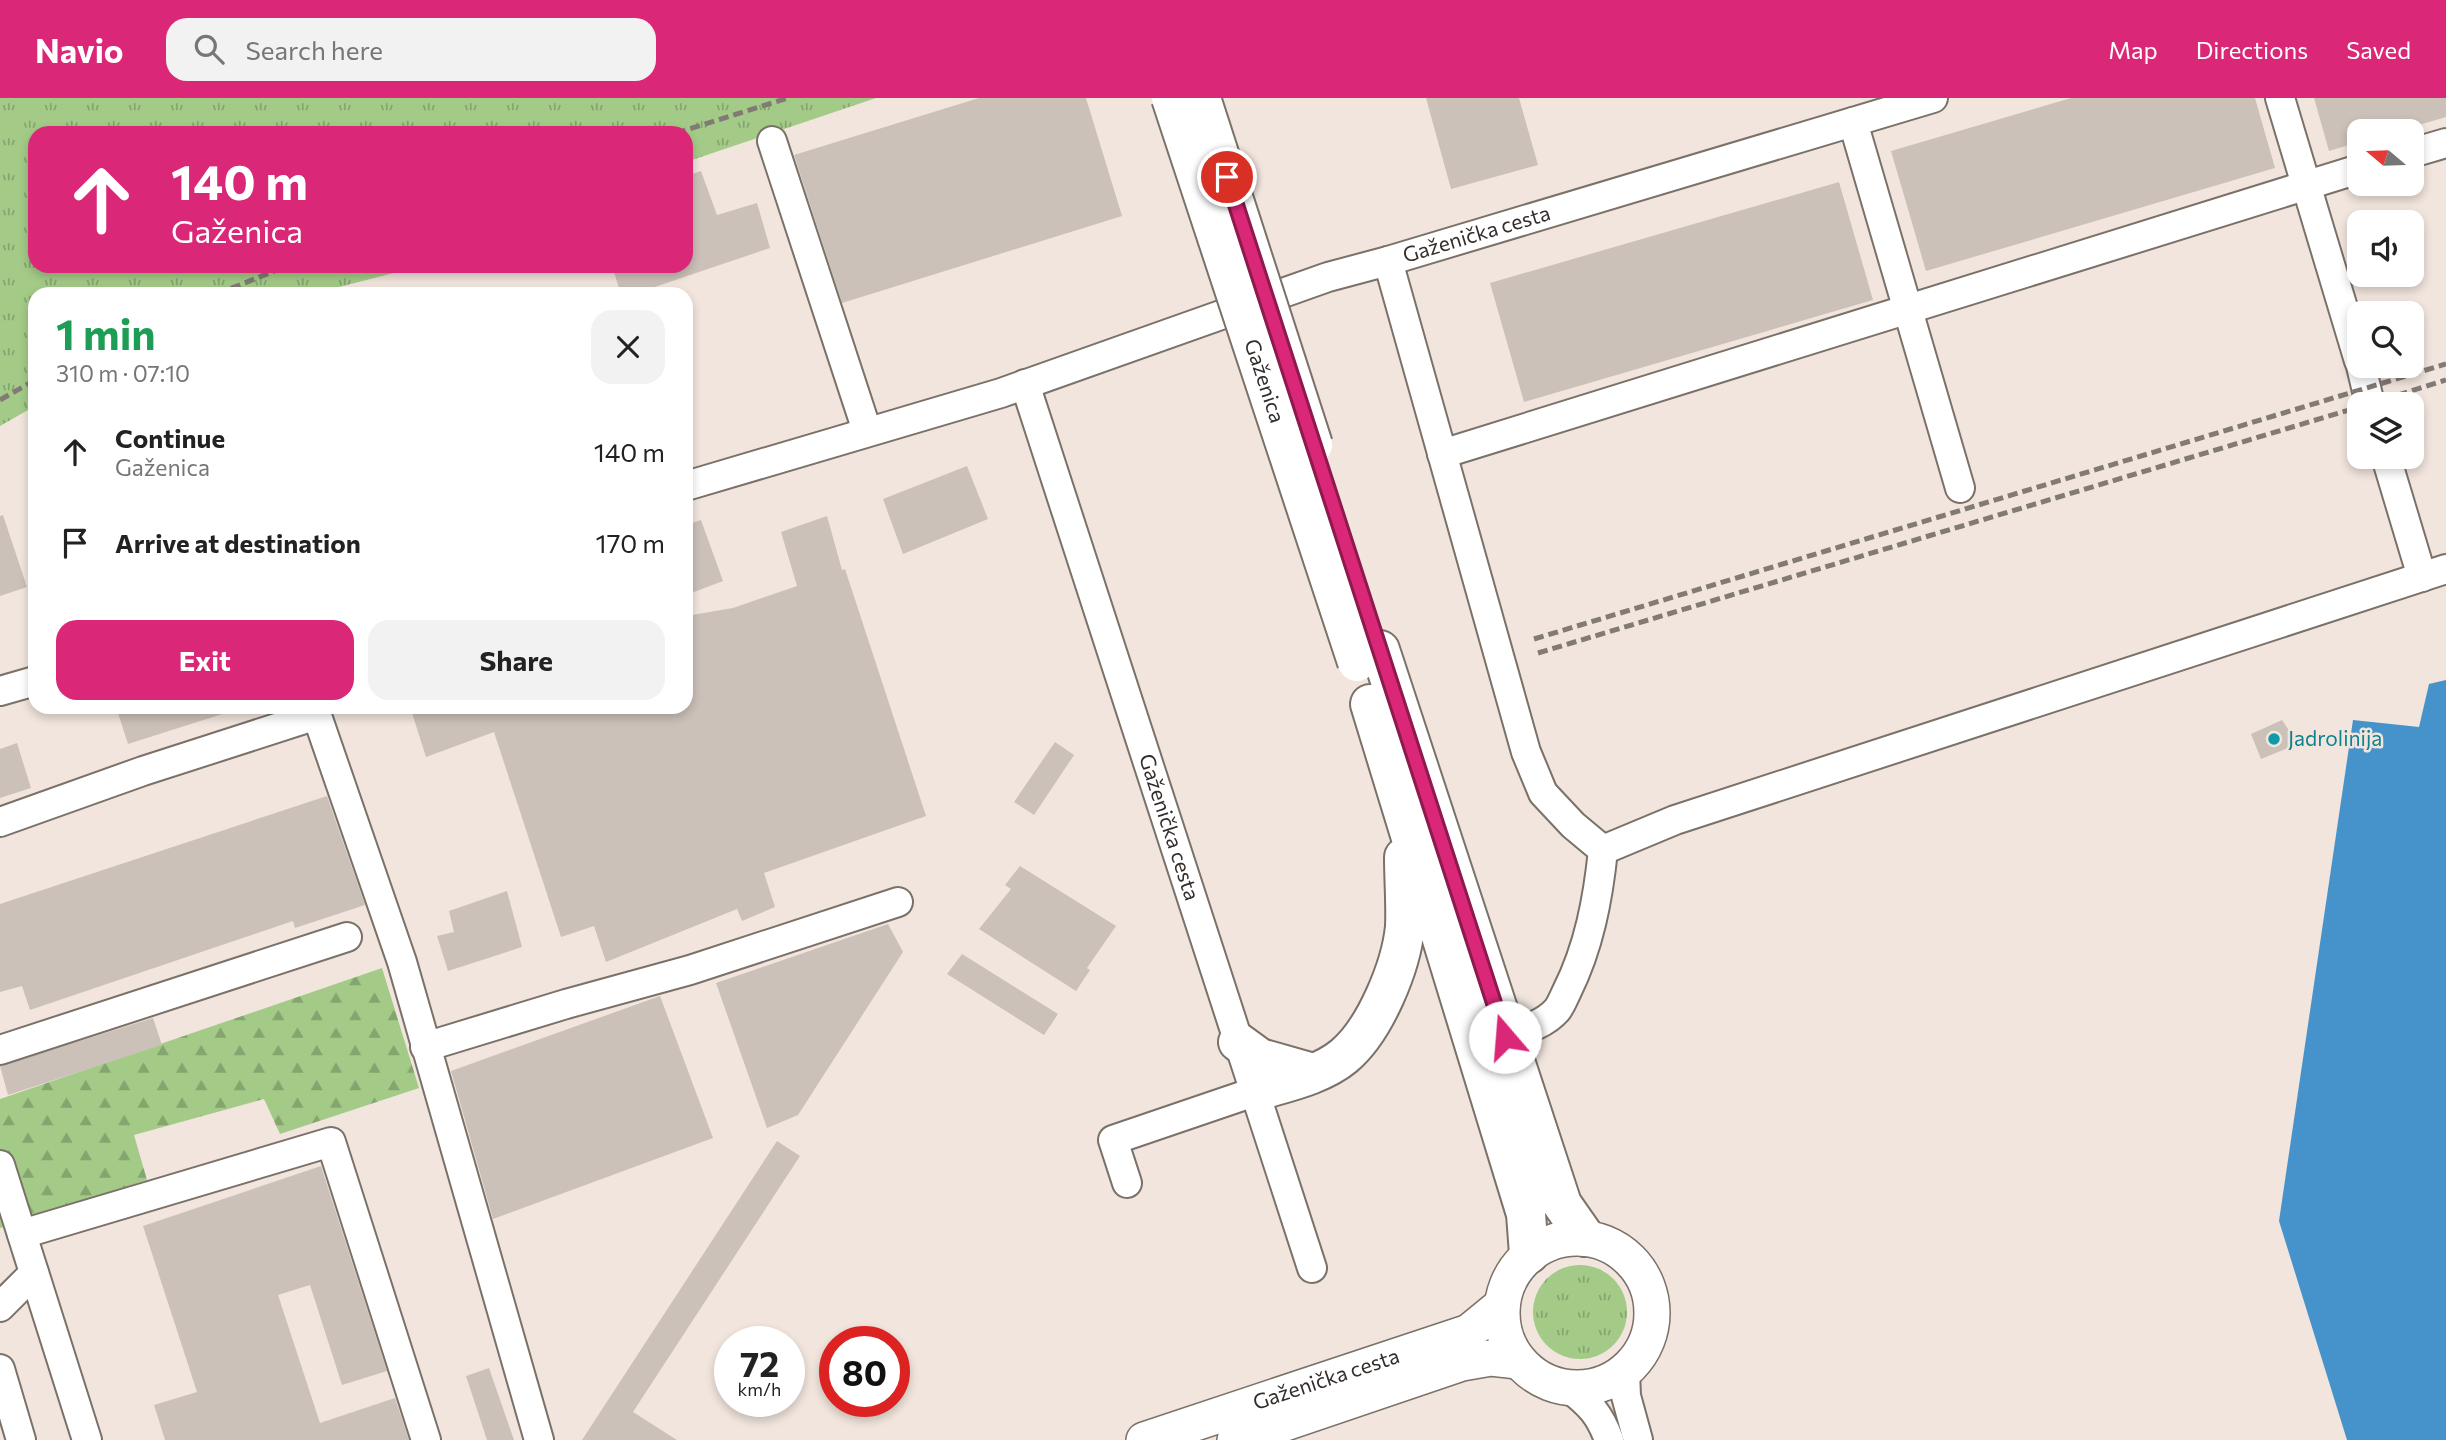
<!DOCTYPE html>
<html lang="en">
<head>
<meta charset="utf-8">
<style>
  :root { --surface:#fff; --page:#f2f2f2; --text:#222; --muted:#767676; --accent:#db2777 }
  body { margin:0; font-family:Commissioner,sans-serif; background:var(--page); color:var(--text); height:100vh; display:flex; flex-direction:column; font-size:26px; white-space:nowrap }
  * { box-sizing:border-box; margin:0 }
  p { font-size:23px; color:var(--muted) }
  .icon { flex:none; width:38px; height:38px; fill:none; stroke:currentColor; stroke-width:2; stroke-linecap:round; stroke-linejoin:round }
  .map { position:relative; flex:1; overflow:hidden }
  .panel { position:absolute; left:28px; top:189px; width:665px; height:427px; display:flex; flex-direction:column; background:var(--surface); border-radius:21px; box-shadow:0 4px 10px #0003 }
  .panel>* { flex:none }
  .hud { position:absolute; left:28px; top:28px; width:665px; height:147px; border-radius:21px; box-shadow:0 4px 10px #0003; background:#db2777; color:#fff; overflow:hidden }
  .needle { width:46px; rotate:289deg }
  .buttons { position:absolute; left:2347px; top:21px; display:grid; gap:14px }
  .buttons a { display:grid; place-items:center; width:77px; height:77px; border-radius:14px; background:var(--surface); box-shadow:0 4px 10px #0003; font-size:35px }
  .speed { position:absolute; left:714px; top:1228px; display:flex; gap:14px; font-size:35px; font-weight:700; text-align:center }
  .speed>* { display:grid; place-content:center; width:91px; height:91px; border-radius:50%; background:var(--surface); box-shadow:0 4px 10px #0003; line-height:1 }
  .speed small { font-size:18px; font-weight:400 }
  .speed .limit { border:10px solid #d22; background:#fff; color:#111 }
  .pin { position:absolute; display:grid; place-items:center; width:60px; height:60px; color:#fff; margin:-30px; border:4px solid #fff; border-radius:50%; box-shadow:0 2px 7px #0007 }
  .me { position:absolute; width:77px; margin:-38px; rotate:342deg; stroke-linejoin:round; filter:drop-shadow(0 0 5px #0008) }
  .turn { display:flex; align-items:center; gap:24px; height:147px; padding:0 28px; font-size:32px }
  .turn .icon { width:91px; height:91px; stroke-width:2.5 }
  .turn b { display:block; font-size:49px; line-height:60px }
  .round { display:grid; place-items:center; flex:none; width:74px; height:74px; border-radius:21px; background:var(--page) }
  .headline { display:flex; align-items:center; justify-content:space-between; height:119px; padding:0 28px }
  h1 { font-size:42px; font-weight:700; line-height:52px; color:#1e9e55 }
  .button { display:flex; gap:14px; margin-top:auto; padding:14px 28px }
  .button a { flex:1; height:80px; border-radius:21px; background:var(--accent); color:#fff; font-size:28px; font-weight:700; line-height:80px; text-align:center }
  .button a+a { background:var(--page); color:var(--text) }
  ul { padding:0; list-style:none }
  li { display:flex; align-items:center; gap:21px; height:91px; padding:0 28px }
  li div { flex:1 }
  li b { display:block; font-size:26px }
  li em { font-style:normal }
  header { display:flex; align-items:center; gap:42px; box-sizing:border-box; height:98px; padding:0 35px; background:var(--accent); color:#fff }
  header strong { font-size:33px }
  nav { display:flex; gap:38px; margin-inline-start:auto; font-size:24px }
  .search { width:490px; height:63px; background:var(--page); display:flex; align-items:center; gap:18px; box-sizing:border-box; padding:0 24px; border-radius:21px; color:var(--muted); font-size:26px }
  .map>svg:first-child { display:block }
  .grass { fill:url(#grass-tufts) }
  .forest { fill:url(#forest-firs) }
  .water { fill:#4693cb }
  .building { fill:#ccc1b9 }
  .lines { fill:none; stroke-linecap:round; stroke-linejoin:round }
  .minor-casing { stroke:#7a7169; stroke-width:32 }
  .major-casing { stroke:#7a7169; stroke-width:38 }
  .highway-casing { stroke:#7a7169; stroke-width:42 }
  .minor { stroke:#fff; stroke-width:28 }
  .major { stroke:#fff; stroke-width:35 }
  .highway { stroke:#fff; stroke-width:38 }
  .rail { stroke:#827a75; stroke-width:5; stroke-dasharray:10 5; stroke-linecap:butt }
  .highway-bridge-casing { stroke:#7a7169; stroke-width:42; stroke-linecap:butt }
  .highway-bridge { stroke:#fff; stroke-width:38 }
  .route-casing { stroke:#8e194d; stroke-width:18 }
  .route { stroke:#db2777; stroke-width:12 }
  .culture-dot { fill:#0f9aa8; stroke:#f1e5dd; stroke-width:2.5 }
  .labels { text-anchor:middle; stroke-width:5; stroke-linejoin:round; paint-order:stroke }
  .street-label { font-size:21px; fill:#332e2b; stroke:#f1e5dd }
  .culture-label { font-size:21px; fill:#0d838f; stroke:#f1e5dd; text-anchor:start }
</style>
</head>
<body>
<header>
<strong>Navio</strong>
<div class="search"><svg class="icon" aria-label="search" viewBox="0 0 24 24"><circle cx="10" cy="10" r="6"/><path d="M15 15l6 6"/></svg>Search here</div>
<nav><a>Map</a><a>Directions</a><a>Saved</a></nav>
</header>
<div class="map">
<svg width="2446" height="1342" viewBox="0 0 2446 1342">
  <defs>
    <pattern id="grass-tufts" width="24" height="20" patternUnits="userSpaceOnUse" patternTransform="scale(1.75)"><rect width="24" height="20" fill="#a3cb87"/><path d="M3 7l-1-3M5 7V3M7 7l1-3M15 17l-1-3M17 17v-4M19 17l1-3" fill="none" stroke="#85a56f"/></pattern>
    <pattern id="forest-firs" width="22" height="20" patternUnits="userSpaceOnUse" patternTransform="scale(1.75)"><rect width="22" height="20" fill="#a3cb87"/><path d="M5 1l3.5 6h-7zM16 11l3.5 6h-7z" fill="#85a56f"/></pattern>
  </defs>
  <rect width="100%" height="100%" fill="#f1e5dd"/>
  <!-- grass -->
  <path class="grass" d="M0 0H876L686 64V35H35V168H421L312 196H35V308L0 328Z
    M1533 1214a47 47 0 1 1 94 0a47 47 0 1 1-94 0Z"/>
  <!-- forest -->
  <path class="forest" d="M382 870 419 990 280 1036 264 1001 134 1037 147 1082 0 1130V1001Z"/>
  <!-- water -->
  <path class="water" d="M2446 582V1342H2347L2279 1123 2353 622 2419 629 2429 586Z"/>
  <!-- building -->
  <path class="building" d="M979 0H1086L1122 118 842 205 794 57Z
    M1426 0H1519L1538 67 1451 91Z
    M2071 0H2255L2275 70 1926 173 1891 53Z
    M2314 0H2446V19L2398 33H2359V44L2329 53Z
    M701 73 717 117 757 105 770 150 634 196H621L612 168H686V78Z
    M1839 84 1873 202 1524 304 1490 185Z
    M967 368 988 421 903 456 883 401Z
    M3 417 27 489 0 498V418Z
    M827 418 842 472 845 471 926 718 764 775 775 809 742 823 737 811 606 864 594 828 561 839 494 634 426 659 412 615 429 609H686V518L733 510 797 488 781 434Z
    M701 422 723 483 686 497V427Z
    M116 609H234L235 612 128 646Z
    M2282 622 2298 646 2261 661 2251 636Z
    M1055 644 1074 657 1034 717 1014 704Z
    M17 645 31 690 0 700V651Z
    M327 698 365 807 295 830 293 823 30 912 22 888 0 894V806Z
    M1020 768 1116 828 1087 870 1090 872 1076 893 979 831 1011 791 1005 787Z
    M507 793 522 849 448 873 437 838 454 834 449 813Z
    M888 826 903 854 798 1017 767 1030 716 885Z
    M962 856 1058 916 1044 937 947 876Z
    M660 898 713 1040 493 1121 451 973Z
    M153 920 162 947 8 997 0 968Z
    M777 1043 800 1058 633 1314 677 1342H582Z
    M321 1068 387 1273 342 1287 310 1187 278 1197 320 1325 395 1300 409 1342H165L154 1307 197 1294 143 1128Z
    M489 1270 514 1342H487L466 1278Z"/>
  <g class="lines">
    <defs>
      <g id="minor">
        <path d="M2280 0 2359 263"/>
        <path d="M1853 24 1960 390"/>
        <path d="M772 43 867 333"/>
        <path d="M2412 55 2446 45"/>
        <path d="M1388 163 1526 654 1543 695 1573 727 1603 752C1598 801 1589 849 1567 893 1564 899 1561 907 1557 912 1544 927 1523 932 1505 938"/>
        <path d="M2361 268 2370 306"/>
        <path id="s1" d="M1025 286 1312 1170"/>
        <path d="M1442 356 2359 71"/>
        <path d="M2386 359 2422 479"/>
        <path id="s2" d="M686 388 1001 295 1328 179 1388 163 1933 0"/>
        <path d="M0 593 35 583"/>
        <path d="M314 609 402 864 539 1342"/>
        <path d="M0 724 143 673 317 617"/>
        <path d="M1603 752 1675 722 2446 471"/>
        <path d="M425 949 566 906 690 872 898 804"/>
        <path d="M0 952 347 839"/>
        <path d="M0 1067 87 1342"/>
        <path d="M1127 1085 1113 1042 1254 994"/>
        <path d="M22 1136 331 1044 426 1342"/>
        <path d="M0 1209 34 1175"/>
        <path d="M0 1271 21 1342"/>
        <path d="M1625 1274 1626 1298 1638 1342"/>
        <path d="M1569 1290C1590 1306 1600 1317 1609 1342"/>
      </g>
      <g id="major">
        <circle cx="1577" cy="1215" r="75"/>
        <path id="s3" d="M1144 1342 1469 1234 1502 1207"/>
        <path d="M1235 1342 1462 1265 1491 1260 1518 1263"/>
      </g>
      <path id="highway" d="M1380 552 1562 1106 1585 1139
        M1370 606 1526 1116 1529 1156
        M1238 944 1260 960 1313 975
        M1254 994C1283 985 1320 978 1344 958 1375 932 1401 869 1405 829 1406 806 1404 782 1404 759"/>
    </defs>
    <!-- minor casing -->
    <use href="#minor" class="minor-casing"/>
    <!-- major casing -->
    <use href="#major" class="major-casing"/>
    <!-- highway casing -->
    <use href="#highway" class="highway-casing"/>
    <!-- minor -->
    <use href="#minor" class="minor"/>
    <!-- major -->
    <use href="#major" class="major"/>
    <!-- highway -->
    <use href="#highway" class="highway"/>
    <!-- rail -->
    <path class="rail" d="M676 35 788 0
      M217 196 287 168
      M0 302 35 282
      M2369 306 2446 282
      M1534 541 2446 266
      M1538 555 2359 309"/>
    <defs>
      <g id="highway-bridge">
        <path id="s4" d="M1171 0 1357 564"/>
        <path d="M1201 0 1313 347"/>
      </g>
    </defs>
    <!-- highway-bridge casing -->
    <use href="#highway-bridge" class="highway-bridge-casing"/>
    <!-- highway-bridge -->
    <use href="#highway-bridge" class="highway-bridge"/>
  </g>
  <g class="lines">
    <defs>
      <path id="route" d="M1227 79 1505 939"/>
    </defs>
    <!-- route casing -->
    <use href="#route" class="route-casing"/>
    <!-- route -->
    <use href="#route" class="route"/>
  </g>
  <!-- markers -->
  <circle class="culture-dot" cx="2274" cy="641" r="7"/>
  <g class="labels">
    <!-- street labels -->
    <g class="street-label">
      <text dy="7" stroke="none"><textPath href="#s2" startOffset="830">Gaženička cesta</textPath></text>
      <text dy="7" stroke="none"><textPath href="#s4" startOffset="298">Gaženica</textPath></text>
      <text dy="7" stroke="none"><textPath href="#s1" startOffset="466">Gaženička cesta</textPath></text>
      <text dy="7" stroke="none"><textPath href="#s3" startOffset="192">Gaženička cesta</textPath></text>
    </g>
    <!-- culture labels -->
    <g class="culture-label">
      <text x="2288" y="648">Jadrolinija</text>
    </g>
  </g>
</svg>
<div class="buttons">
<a><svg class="needle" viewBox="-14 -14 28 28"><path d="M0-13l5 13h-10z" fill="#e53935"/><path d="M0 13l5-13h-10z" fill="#767676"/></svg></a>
<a><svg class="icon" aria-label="sound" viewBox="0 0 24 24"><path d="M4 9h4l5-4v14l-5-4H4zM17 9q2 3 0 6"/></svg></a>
<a><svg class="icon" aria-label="search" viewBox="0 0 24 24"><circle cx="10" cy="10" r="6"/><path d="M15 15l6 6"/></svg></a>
<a><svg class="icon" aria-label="layers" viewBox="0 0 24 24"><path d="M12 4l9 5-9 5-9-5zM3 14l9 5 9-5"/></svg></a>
</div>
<div class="speed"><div>72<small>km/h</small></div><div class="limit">80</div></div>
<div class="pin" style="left:1227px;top:79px;background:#d93025"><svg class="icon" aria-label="arrive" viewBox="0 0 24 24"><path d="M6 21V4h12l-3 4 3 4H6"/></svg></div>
<svg class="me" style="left:1505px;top:939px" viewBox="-20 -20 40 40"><circle r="19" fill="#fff"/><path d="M0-13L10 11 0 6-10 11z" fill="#db2777"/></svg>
<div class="hud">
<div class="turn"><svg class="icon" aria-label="ahead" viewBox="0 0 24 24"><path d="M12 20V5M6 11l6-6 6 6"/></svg><div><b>140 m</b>Gaženica</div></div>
</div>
<section class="panel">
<div class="headline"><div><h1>1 min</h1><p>310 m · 07:10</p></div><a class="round"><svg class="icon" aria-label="close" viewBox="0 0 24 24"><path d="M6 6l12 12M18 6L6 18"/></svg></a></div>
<ul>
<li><svg class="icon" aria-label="ahead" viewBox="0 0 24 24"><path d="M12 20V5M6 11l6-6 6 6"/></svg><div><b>Continue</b><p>Gaženica</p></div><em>140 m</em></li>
<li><svg class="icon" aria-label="arrive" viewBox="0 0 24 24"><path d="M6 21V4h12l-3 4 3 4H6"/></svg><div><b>Arrive at destination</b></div><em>170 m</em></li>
</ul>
<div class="button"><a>Exit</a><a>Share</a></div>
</section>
</div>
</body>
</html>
